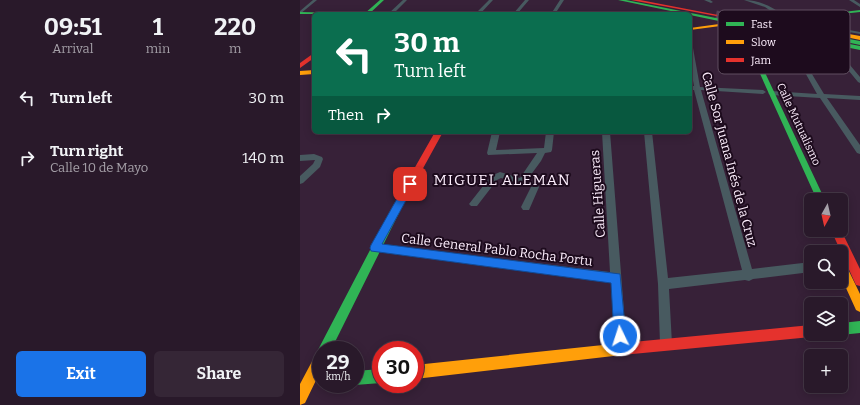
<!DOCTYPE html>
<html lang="en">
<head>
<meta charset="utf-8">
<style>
  :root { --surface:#29192a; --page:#352636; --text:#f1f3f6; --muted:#a5a0a8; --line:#453847; --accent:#1a73e8 }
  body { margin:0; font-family:Bitter,serif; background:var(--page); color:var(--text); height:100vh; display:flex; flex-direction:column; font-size:15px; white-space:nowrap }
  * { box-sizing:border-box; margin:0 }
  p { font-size:13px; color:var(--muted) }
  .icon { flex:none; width:22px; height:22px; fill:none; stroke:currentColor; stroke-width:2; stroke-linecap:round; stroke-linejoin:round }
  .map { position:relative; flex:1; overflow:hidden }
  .sheet { display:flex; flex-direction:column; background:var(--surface); width:300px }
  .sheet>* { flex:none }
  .hud { position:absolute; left:12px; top:12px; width:380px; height:122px; border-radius:6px; box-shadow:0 2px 10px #0003,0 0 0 1px var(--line); background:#0b6e4f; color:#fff; overflow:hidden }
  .needle { width:26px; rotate:188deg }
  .fabs { position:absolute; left:504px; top:193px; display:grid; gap:8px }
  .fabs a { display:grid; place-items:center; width:44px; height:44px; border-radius:6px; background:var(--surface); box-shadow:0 2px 10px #0003,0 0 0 1px var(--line); font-size:20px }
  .speed { position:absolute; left:12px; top:341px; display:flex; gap:8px; font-size:20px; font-weight:700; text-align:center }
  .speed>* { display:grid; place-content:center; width:52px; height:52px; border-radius:50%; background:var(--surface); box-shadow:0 2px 10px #0003,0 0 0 1px var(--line); line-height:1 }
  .speed small { font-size:10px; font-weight:400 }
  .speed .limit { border:6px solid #d22; background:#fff; color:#111 }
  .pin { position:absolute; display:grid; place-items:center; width:34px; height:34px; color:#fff; margin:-17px; border-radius:8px; box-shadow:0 2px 6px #0006 }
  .me { position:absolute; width:44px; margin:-22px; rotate:356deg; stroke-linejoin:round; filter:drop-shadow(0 0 3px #0008) }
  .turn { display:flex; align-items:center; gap:14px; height:84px; padding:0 16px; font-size:18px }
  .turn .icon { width:52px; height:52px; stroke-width:2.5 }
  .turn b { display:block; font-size:28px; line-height:34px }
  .then { display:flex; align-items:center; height:38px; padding:0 16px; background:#0003; gap:8px; font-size:15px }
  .eta { display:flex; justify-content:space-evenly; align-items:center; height:68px; text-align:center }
  .eta b { font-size:24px; font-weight:700; line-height:28px }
  .primary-button { display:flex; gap:8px; margin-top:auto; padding:8px 16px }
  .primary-button a { flex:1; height:46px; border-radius:6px; background:var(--accent); color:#fff; font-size:16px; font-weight:700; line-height:46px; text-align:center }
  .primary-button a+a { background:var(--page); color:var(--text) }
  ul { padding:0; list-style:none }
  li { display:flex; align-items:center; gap:12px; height:60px; padding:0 16px }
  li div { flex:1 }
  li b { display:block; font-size:15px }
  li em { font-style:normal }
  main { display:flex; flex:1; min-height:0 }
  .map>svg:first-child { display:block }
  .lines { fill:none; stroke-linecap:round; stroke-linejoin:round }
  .highway-tunnel { stroke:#554056; stroke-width:9; stroke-dasharray:9 4.5; stroke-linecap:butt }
  .street { fill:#485a60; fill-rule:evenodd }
  .fast { fill:#30b455; fill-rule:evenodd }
  .slow { fill:#ff9f0a; fill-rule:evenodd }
  .jam { fill:#e5322d; fill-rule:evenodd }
  .route { fill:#1a73e8; stroke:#114b97 }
  .labels { text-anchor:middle; stroke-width:4; stroke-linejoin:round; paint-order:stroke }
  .far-street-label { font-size:11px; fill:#fdeefd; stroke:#1d0b1d }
  .street-label { font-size:13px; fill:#fdeefd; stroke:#1d0b1d }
  .quarter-label { font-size:15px; letter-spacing:1px; fill:#fdeefd; stroke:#1d0b1d }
  .key { fill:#1d0b1d; stroke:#604f60; stroke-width:1 }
  .key-label { font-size:11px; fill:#fdeefd }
</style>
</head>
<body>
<main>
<section class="sheet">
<div class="eta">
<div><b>09:51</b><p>Arrival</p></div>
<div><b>1</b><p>min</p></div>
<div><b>220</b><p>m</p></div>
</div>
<ul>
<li><svg class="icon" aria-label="left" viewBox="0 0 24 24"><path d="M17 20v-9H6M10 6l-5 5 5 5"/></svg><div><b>Turn left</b></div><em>30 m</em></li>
<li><svg class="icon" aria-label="right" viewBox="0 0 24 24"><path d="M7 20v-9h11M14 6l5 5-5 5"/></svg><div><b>Turn right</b><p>Calle 10 de Mayo</p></div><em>140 m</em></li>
</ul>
<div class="primary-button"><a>Exit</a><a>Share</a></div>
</section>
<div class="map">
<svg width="560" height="405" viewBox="0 0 560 405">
  <rect width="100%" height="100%" fill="#372138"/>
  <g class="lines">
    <!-- highway-tunnel -->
    <path class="highway-tunnel" d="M416 15 481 27"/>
    <!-- street -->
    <path class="street" d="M13 0H17L0 14V11Z
      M103 0H107L93 14H88Z
      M189 0H193L180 14H175Z
      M225 0H229L217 14H213Z
      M260 0H264L255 14H251Z
      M404 0H410L413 2 411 3Z
      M444 0C459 0 474 7 485 17L481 18 465 7Z
      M549 0H554L560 4V7Z
      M494 20 560 32V34L492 22Z
      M482 30 486 31 524 94 560 96V100L527 98 560 145V154L557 153 520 98 471 95 468 93 471 91 517 94 482 31Z
      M390 46 393 48 400 87 463 90 466 92 463 94 401 90 452 269 511 262V272L453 279 449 281 445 280 369 289 372 344 370 348 366 350 362 348 360 344 358 284 344 132H352L368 278 442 270 394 90H390V86H394L390 64Z
      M530 46H534L560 77V83L558 82 530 48Z
      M192 132H200L196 150 244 148 246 132H254L252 150 251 152 245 153 241 161 227 180 237 183 239 187 229 210H223L221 207 231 187 201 178 197 180 177 206H171L169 204 191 176 200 172 220 178 237 153 188 155 187 153Z
      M302 132H310L327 350 325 354 321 356 317 354 315 350 311 282 71 251 70 248 71 245 75 244 310 272Z
      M14 154 22 157 23 159 20 167 3 183 0 184V176L13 164 15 160 0 161V155Z"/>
    <!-- fast -->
    <path class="fast" d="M80 0H84L69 14H64Z
      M318 0H326L436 22 433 14 435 13 437 14 441 23 560 46V50L443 26 525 200H517L438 25Z
      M560 10V12L488 20 486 19Z
      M0 12 47 13 49 14H0Z
      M479 26 560 41V45L481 28 479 27Z
      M96 205 99 206 101 209 31 350H21V355L20 354 18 350 20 346 93 206Z
      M560 321V333L541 335 539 334H541V323Z
      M81 369V383L55 385 54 384H55V371Z"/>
    <!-- slow -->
    <path class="slow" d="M463 18 465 20 390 30V28Z
      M477 21 560 36V40L479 23H477Z
      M14 70V74L0 75V71Z
      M541 261 545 263 560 294V312L556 310 541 277Z
      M322 343 326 345 328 349 326 353 322 355 115 379V365Z
      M21 350V370L5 403 0 405V384L17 352Z"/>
    <!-- jam -->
    <path class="jam" d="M331 0H340L418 15 416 16Z
      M14 53V58L0 68V63Z
      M135 132H143L99 212H93L91 209 93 206Z
      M531 230H541L560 269V286L556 285Z
      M511 325V334H516L511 337 322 355 318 353 316 349 318 345 322 343Z"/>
  </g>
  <!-- route -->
  <path class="route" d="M110 180 115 184 82 244 320 274 326 336 325 340 320 342 316 340 314 336 311 283 71 251 70 248 71 245 107 181Z"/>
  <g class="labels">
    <!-- far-street labels -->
    <g class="far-street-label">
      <text transform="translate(499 124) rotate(65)" y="4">Calle Mutualismo</text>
    </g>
    <!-- street labels -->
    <g class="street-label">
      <text transform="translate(430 159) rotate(75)" y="5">Calle Sor Juana Inés de la Cruz</text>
      <text transform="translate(297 194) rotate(-94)" y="5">Calle Higueras</text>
      <text transform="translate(197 249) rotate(7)" y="5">Calle General Pablo Rocha Portu</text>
    </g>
    <!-- quarter labels -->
    <g class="quarter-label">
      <text x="202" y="185">MIGUEL ALEMAN</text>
    </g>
  </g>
  <!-- legend -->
  <rect x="418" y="10" width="132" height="64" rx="6" class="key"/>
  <rect x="426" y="22" width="18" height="4" fill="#30b455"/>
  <rect x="426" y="40" width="18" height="4" fill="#ff9f0a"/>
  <rect x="426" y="58" width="18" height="4" fill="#e5322d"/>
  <g class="key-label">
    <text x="451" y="28">Fast</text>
    <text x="451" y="46">Slow</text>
    <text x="451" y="64">Jam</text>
  </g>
</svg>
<div class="fabs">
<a><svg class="needle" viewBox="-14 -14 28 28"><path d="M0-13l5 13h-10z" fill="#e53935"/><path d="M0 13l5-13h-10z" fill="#a5a0a8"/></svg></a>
<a><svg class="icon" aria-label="search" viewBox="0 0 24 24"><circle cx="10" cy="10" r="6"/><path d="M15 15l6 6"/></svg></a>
<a><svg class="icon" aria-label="layers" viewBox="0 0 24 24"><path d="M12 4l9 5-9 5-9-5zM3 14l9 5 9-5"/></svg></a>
<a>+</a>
</div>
<div class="speed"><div>29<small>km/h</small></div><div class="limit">30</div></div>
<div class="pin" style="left:110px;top:184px;background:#d93025"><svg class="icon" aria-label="arrive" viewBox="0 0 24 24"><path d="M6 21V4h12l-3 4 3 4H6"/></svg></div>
<svg class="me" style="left:320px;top:336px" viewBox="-20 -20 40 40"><circle r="17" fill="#1a73e8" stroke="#fff" stroke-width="3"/><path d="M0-11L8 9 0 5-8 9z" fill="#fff"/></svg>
<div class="hud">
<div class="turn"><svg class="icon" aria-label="left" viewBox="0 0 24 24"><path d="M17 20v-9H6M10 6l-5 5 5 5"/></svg><div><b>30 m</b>Turn left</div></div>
<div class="then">Then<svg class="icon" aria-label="right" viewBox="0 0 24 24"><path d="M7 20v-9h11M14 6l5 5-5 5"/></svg></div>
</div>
</div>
</main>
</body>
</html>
